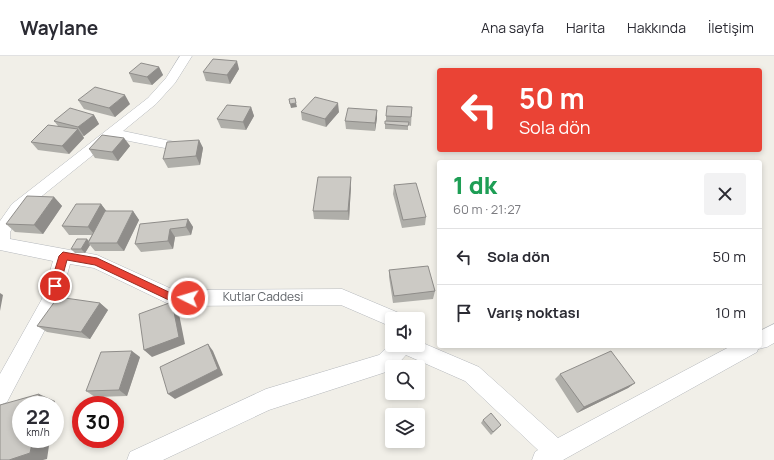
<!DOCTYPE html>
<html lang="tr">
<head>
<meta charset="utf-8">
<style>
  :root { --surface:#fff; --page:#f2f2f3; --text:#2b2b33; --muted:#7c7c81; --line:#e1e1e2 }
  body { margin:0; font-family:Manrope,sans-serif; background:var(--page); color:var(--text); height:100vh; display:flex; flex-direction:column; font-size:15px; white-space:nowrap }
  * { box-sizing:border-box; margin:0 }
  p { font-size:13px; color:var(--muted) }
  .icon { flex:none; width:22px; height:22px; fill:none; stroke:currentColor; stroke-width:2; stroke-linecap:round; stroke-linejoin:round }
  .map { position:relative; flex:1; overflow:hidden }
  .drawer { position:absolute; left:437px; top:104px; width:325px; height:188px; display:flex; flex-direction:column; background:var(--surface); border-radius:4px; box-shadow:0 2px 6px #0003 }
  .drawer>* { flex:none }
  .banner { position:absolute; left:437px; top:12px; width:325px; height:84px; border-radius:4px; box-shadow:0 2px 6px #0003; background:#ea4335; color:#fff; overflow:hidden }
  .tools { position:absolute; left:385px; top:256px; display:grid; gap:8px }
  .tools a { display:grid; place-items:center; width:40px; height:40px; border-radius:4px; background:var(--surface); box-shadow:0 2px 6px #0003; font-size:20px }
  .speed { position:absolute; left:12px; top:340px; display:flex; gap:8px; font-size:20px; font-weight:700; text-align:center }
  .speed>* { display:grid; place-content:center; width:52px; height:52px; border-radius:50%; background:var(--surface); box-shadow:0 2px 6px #0003; line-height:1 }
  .speed small { font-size:10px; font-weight:400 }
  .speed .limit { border:6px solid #d22; background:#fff; color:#111 }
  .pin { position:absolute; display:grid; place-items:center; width:34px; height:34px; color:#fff; margin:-17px; border:2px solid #fff; border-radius:50%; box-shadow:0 1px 4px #0007 }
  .me { position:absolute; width:44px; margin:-22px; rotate:275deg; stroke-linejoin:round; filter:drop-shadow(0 0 3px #0008) }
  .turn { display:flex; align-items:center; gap:14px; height:84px; padding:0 16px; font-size:18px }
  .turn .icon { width:52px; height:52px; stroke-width:2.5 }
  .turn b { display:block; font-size:28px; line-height:34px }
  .round { display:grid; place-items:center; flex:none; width:42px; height:42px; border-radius:4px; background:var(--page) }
  .summary { display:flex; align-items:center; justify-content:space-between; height:68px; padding:0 16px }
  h1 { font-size:24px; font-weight:800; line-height:30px; color:#1e9e55 }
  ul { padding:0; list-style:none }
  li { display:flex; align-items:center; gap:12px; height:56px; padding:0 16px; border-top:1px solid var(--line) }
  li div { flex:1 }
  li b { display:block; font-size:15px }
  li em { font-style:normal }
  header { display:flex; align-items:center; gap:24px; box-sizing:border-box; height:56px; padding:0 20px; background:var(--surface); border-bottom:1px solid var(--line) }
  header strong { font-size:19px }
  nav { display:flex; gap:22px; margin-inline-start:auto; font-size:14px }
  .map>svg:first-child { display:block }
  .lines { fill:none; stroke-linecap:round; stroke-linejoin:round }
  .street-casing { stroke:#b5b8bc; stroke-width:1 }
  .street { fill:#fff; fill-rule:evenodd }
  .wall { fill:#afaea9 }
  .shaded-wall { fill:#8f8d8a }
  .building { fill:#cccac5; stroke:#8f8d8a }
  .route { fill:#ea4335; stroke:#982c22 }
  .labels { text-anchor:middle; stroke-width:3; stroke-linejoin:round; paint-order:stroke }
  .street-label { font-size:12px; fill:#5f6368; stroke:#fff }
</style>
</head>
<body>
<header>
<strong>Waylane</strong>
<nav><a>Ana sayfa</a><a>Harita</a><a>Hakkında</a><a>İletişim</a></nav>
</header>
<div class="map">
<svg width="774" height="404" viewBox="0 0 774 404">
  <rect width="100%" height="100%" fill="#f1efe8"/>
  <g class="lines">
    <defs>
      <path id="street" d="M180 0H192L175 27 156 48 123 75 175 86 177 89 175 92 170 93 114 82 22 156 10 176V183L97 199 174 234 342 233 399 257 401 263H392V271L341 249 173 250 94 212 70 208 60 245 7 346 0 349V318L42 243 53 205 0 194V165L12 148 148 42 166 22Z
        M774 268V287L767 291 758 293 757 296 563 404H532L535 396 538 394 465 325 406 299 395 311H392V314L269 354 163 404H127L130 396 266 333 379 299 392 286V289H418V285L479 311 558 382 731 290H760V275Z"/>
    </defs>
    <!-- street casing -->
    <use href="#street" class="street-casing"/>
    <!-- street -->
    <use href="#street" class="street"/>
  </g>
  <!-- wall -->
  <path class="wall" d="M159 11 163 19 152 29 133 26 129 17Z
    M239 13 230 28 206 25 203 16Z
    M78 44 130 48 115 61 84 53Z
    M251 51 254 60 246 74 221 72 217 63Z
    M412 51 411 70 408 69V74L385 73V68L386 65V60Z
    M377 54V62L375 75 346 73 345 65Z
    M301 56H339L326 71 302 64Z
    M94 59 99 68 84 80H83L84 82 69 98 38 94 31 86 58 70 54 65Z
    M124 82 130 90 118 105 95 102 89 93Z
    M199 84 203 92 200 109 168 112 163 103Z
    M394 129 426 161 425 169 402 172 393 138Z
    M351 130 349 164 314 163 313 155Z
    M54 141 62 150 43 178 15 176 6 168Z
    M101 148 106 155H133L139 164 124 195H95L90 189 85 197H75L71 193 87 183 88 185 92 179H69L62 170Z
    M188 163 193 171 191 179 175 181 173 193 141 196 135 188Z
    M389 214 435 235 433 243 393 247 389 221Z
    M100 247 108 254 90 283 47 276 37 270Z
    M140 301 127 340 95 341 86 335Z
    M560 318 635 327 628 332 577 357 555 323Z
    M483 364 501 369 491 379 481 367Z"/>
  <!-- shaded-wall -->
  <path class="shaded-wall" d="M237 5 239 13 230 28 227 19Z
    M159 11 163 19 152 29 147 21Z
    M125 39 130 48 115 61 109 52Z
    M296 47 297 51 291 52 290 48Z
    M338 47 339 56 326 71 325 63Z
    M251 51 254 60 246 74 243 66Z
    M377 54V62L375 75V67Z
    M94 59 99 68 84 80 78 71Z
    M78 73 84 82 69 98 62 90Z
    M124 82 130 90 118 105 112 96Z
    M199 84 203 92 200 109 196 100Z
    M351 121V130L349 164 348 155Z
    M54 141 62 150 43 178 34 169Z
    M101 148 108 157 95 179 88 171Z
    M133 155 139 164 124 195 117 187Z
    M188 163 193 171 191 179 186 171Z
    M170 173 175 181 173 193 168 185Z
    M87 183 90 187H88L90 189 85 197 81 193Z
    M0 237 3 239 0 255Z
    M172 246 178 253 185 288 152 301 144 294Z
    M100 247 108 254 90 283 81 276Z
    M208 288 213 295 223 319 175 343 168 338Z
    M132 295 140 301 127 340 119 334Z
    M635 327 628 332 577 357 584 351Z
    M39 338 55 345 54 349H38Z
    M33 383H50L47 403 43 404H9Z"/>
  <!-- building -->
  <path class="building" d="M213 3 237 5 227 19 203 16Z
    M141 7 159 11 147 21 129 17Z
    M95 31 125 39 109 52 78 44Z
    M315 41 338 47 325 63 301 56Z
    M295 42 296 47 290 48 289 43Z
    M227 49 251 51 243 66 217 63Z
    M387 50 412 51 411 61 386 60Z
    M70 52 94 59 78 71 54 65Z
    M348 52 377 54 375 67 345 65Z
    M385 65 409 66 408 70 385 68Z
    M48 69 78 73 62 90 31 86Z
    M102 79 124 82 112 96 89 93Z
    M199 84 196 100 163 103 167 86Z
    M318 121H351L348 155H313Z
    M416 127 426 161 403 164 394 129Z
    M27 140 54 141 34 169 6 168Z
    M76 148H101L88 171 62 170Z
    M105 155H133L117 187H88Z
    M188 163 186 171 170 173 168 185 135 188 140 168Z
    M77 183H87L81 193H71Z
    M428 210 435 235 394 240 389 214Z
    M58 241 100 247 81 276 37 270Z
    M172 246 179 281 144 294 139 258Z
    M208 288 218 313 168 338 160 311Z
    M132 295 119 334 86 335 101 296Z
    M611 295 635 327 584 351 560 318Z
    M39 338 38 349H21V383H33L30 397 9 404H0V349Z
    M491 357 501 369 493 376 483 364Z"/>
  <!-- route -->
  <path class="route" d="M63 196 97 202 173 238 191 239 193 242 191 245 173 246 95 209 67 204 59 233H52L50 230 59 200Z"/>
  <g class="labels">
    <!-- street labels -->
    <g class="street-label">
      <text x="263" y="245">Kutlar Caddesi</text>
    </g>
  </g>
</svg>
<div class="tools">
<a><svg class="icon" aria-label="sound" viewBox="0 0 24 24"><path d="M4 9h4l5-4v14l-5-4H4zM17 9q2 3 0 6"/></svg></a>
<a><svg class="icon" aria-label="search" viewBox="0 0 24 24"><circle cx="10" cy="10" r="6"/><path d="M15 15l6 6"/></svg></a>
<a><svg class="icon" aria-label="layers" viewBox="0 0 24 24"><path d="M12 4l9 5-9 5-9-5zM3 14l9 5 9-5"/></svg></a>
</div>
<div class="speed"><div>22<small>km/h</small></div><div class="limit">30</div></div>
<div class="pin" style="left:55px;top:230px;background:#d93025"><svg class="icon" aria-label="arrive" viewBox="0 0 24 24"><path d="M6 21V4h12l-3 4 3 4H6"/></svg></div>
<svg class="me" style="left:188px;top:242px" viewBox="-20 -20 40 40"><circle r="17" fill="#ea4335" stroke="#fff" stroke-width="3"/><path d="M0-11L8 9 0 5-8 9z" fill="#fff"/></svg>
<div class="banner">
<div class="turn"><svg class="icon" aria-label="left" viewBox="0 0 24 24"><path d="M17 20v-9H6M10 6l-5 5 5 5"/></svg><div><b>50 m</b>Sola dön</div></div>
</div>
<section class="drawer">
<div class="summary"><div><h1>1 dk</h1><p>60 m · 21:27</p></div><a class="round"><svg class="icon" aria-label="close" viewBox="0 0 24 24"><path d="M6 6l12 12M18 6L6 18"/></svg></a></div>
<ul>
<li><svg class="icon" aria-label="left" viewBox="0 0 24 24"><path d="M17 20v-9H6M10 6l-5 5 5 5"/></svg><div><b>Sola dön</b></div><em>50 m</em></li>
<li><svg class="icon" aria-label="arrive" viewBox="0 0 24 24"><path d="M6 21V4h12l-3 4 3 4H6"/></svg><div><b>Varış noktası</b></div><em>10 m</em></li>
</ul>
</section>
</div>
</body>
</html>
